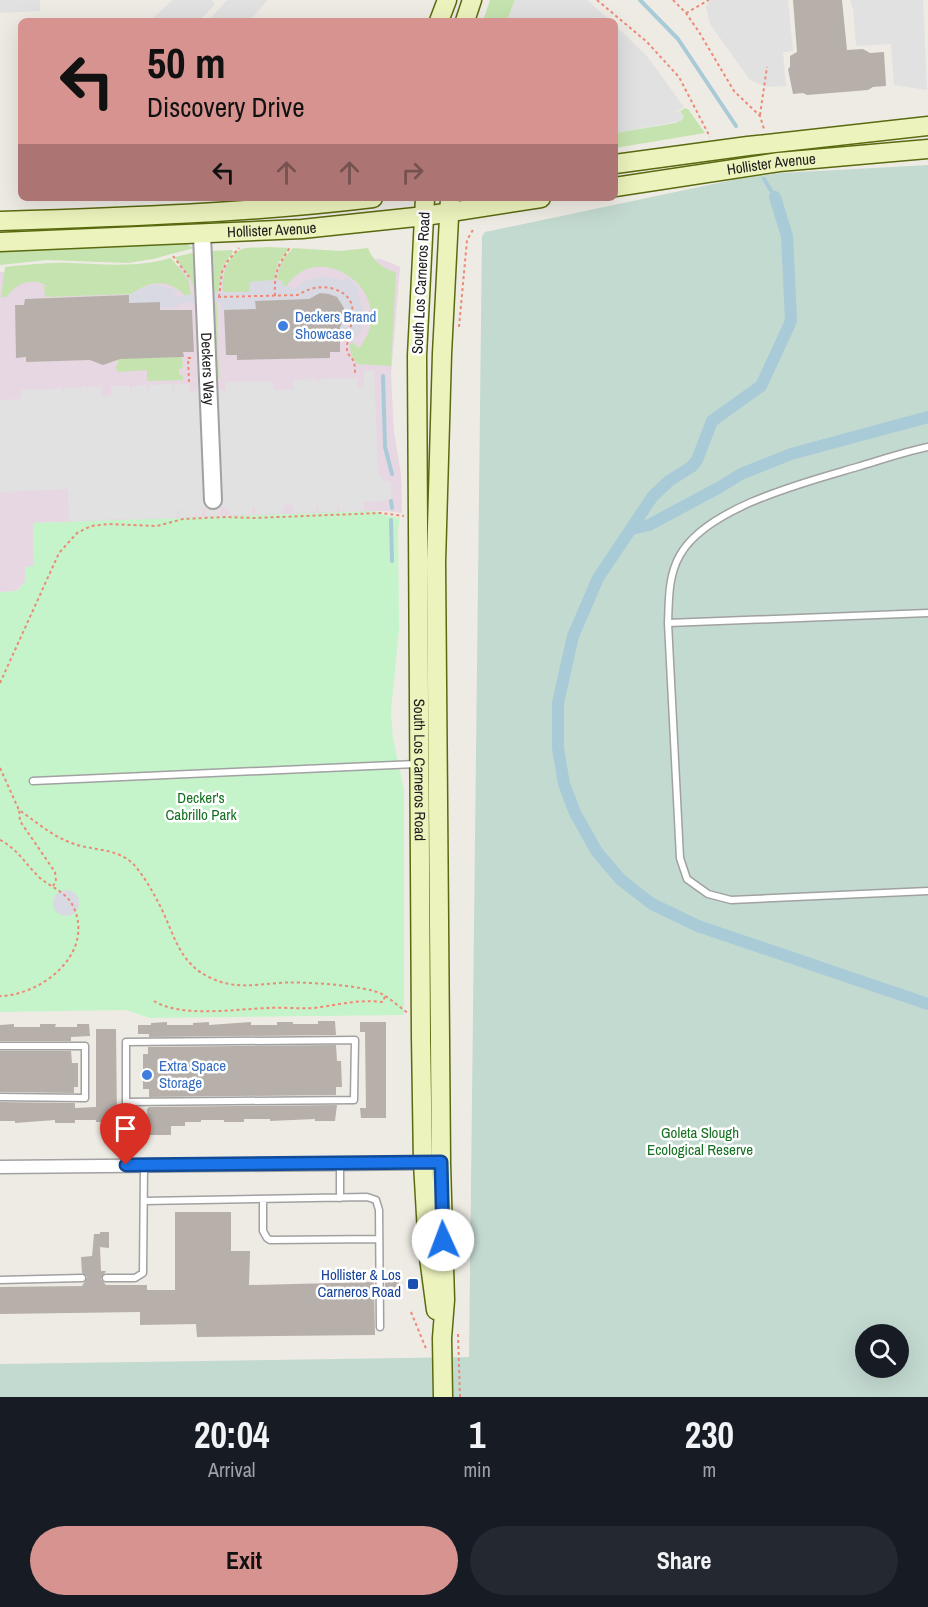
<!DOCTYPE html>
<html lang="en">
<head>
<meta charset="utf-8">
<style>
  :root { --surface:#171b24; --page:#242831; --text:#f1f3f6; --muted:#9ea1a6; --accent:#d79390 }
  body { margin:0; font-family:"Archivo Narrow",sans-serif; background:var(--page); color:var(--text); height:100vh; display:flex; flex-direction:column; font-size:22px; white-space:nowrap }
  * { box-sizing:border-box; margin:0 }
  p { font-size:20px; color:var(--muted) }
  .icon { flex:none; width:33px; height:33px; fill:none; stroke:currentColor; stroke-width:2; stroke-linecap:round; stroke-linejoin:round }
  .map { position:relative; height:1397px; overflow:hidden }
  .panel { display:flex; flex-direction:column; background:var(--surface); flex:1 }
  .panel>* { flex:none }
  .hud { position:absolute; left:18px; top:18px; width:600px; height:183px; border-radius:9px; box-shadow:0 6px 24px #0002; background:#d79390; color:#111; overflow:hidden }
  .buttons { position:absolute; left:855px; top:1324px; display:grid; gap:12px }
  .buttons a { display:grid; place-items:center; width:54px; height:54px; border-radius:50%; background:var(--surface); box-shadow:0 6px 24px #0002; font-size:30px }
  .pin { position:absolute; display:grid; place-items:center; width:51px; height:51px; color:#fff; margin:-62px -26px; border-radius:50% 50% 50% 0; rotate:-45deg; box-shadow:0 0 6px #0007 }
  .pin .icon { rotate:45deg }
  .me { position:absolute; width:66px; margin:-33px; rotate:358deg; stroke-linejoin:round; filter:drop-shadow(0 0 4px #0008) }
  .turn { display:flex; align-items:center; gap:21px; height:126px; padding:0 30px; font-size:27px }
  .turn .icon { width:78px; height:78px; stroke-width:2.5 }
  .turn b { display:block; font-size:42px; line-height:51px }
  .lanes { display:flex; align-items:center; height:57px; padding:0 30px; background:#0003; justify-content:center; gap:30px; direction:ltr }
  .lanes .off { opacity:.35 }
  .eta { display:flex; justify-content:space-evenly; align-items:center; height:102px; text-align:center }
  .eta b { font-size:36px; font-weight:700; line-height:42px }
  .primary-button { display:flex; gap:12px; margin-top:auto; padding:12px 30px }
  .primary-button a { flex:1; height:69px; border-radius:36px; background:var(--accent); color:#111; font-size:24px; font-weight:700; line-height:69px; text-align:center }
  .primary-button a+a { background:var(--page); color:var(--text) }
  .map>svg:first-child { display:block }
  .industrial { fill:#e6d7e2 }
  .grass { fill:#c5e3af }
  .wetland { fill:#c3dad1; fill-rule:evenodd }
  .park { fill:#c5f4cb }
  .parking { fill:#e1e1e1 }
  .plaza { fill:#d9d9e3 }
  .lines { fill:none; stroke-linecap:round; stroke-linejoin:round }
  .stream { stroke:#a9cad7; stroke-width:4 }
  .canal { stroke:#a9cad7; stroke-width:12 }
  .building { fill:#b7b0aa }
  .service-casing { stroke:#a1a1a1; stroke-width:9 }
  .minor-casing { stroke:#a1a1a1; stroke-width:15 }
  .tertiary-casing { stroke:#a1a1a1; stroke-width:20 }
  .secondary-casing { stroke:#5a6a0f; stroke-width:21 }
  .path { stroke:#ec8a76; stroke-width:2; stroke-dasharray:3 3; stroke-linecap:butt }
  .service { stroke:#fff; stroke-width:6 }
  .minor { stroke:#fff; stroke-width:12 }
  .tertiary { stroke:#fff; stroke-width:16 }
  .secondary { stroke:#edf3bd; stroke-width:18 }
  .route-casing { stroke:#114b97; stroke-width:15 }
  .route { stroke:#1a73e8; stroke-width:10 }
  .shop-dot { fill:#3f7fe0; stroke:#fff; stroke-width:2 }
  .transit-dot { fill:#1a4fb4; stroke:#fff; stroke-width:2 }
  .labels { text-anchor:middle; stroke-width:5; stroke-linejoin:round; paint-order:stroke }
  .street-label { font-size:15px; fill:#1d1d1d; stroke:#fff }
  .shop-label { font-size:15px; fill:#366cbe; stroke:#fff; text-anchor:start }
  .park-label { font-size:15px; fill:#167123; stroke:#fff }
  .transit-label { font-size:15px; fill:#164399; stroke:#fff; text-anchor:end }
</style>
</head>
<body>
<div class="map">
<svg width="928" height="1397" viewBox="0 0 928 1397">
  <rect width="100%" height="100%" fill="#eeebe4"/>
  <!-- industrial -->
  <path class="industrial" d="M381 259 400 267 391 375 394 431 401 475 402 513 385 511 33 523 34 567 25 582 16 591 0 592V272Z"/>
  <!-- grass -->
  <path class="grass" d="M490 0H515L507 21H483Z
    M685 108 688 109 705 133 615 148V133L676 123 684 117 680 111Z
    M184 243 194 248 153 259 128 263 47 260 0 265V250L64 247 66 249 67 247 96 246V248L100 246Z
    M267 247 290 248 278 263 274 280 250 282V292H223C221 279 227 254 242 249 249 247 260 248 267 247Z
    M293 248 340 251 368 248C373 261 383 269 396 272L391 366 357 364 351 354 350 345 352 342 359 348C403 294 318 235 286 287L282 284 280 280H276L282 260Z
    M232 250 233 252 223 267 218 292 212 293 211 251Z
    M196 252 197 289 194 293C193 276 182 270 175 257Z
    M171 258 188 279 191 294 185 296C170 279 149 280 132 294L45 297 44 286 49 287C34 277 16 282 7 297H1L5 267C26 265 48 262 70 263 106 264 135 268 171 258Z
    M212 302 217 303 219 379H215Z
    M182 357 183 368 179 369V375H183V380L147 381V370L118 372 115 367 118 365V358Z"/>
  <!-- wetland -->
  <path class="wetland" d="M928 165V1397H0V1364L469 1357 482 236 485 232 737 179 781 173ZM866 1335H898V1368H866Z"/>
  <!-- park -->
  <path class="park" d="M376 511 384 515 400 518 398 528 399 629 391 712 393 738 404 790V1015L149 1018 127 1010 0 1012V592L17 591 25 582V567L34 566 33 523Z"/>
  <!-- parking -->
  <path class="parking" d="M0 0H40V11L0 13Z
    M173 0H212L215 4 199 21H155L153 18Z
    M227 0H268L249 21H208Z
    M515 0H587L611 21H507Z
    M711 0H788L793 51 783 52 786 86 767 87 750 80 710 24 706 7Z
    M850 0H923L927 90 894 85 891 44 856 46 853 9Z
    M617 27 647 56 684 107 675 112 680 111 684 117 681 121 615 133V30Z
    M364 371H374L378 472 383 480 391 483V500L364 502V511L340 512 338 503 337 512H319L317 503 316 512 294 513 293 505H284L283 513 255 514V507L253 506 252 514 229 515 228 507H220V516H206L205 509 202 508 201 516H197L195 508V517H180V510L178 509 177 517 69 521 68 489 0 492V400L21 399V390L45 389 46 398 47 389 62 388 64 397 65 388H79L80 397 81 387H101V395L103 396 111 395V386H130L131 395 132 386 146 385 148 394 149 385 172 384 174 394V384H189L190 393 197 390 200 383 215 384 218 389 225 392 226 382 273 381 274 390 293 389 294 380 317 379 319 388V379L358 378V387H364Z"/>
  <!-- plaza -->
  <path class="plaza" d="M325 276 344 281 346 277 360 290 357 293 363 309V321L360 333 352 342 333 329 260 311 227 312 221 309V303L212 302V293L250 292V282L281 280 284 286 295 289 304 281Z
    M156 285 177 290 174 295 178 297 198 293V303L184 302 183 304H178V307L157 308 126 305V296L147 286Z
    M53 903a13 13 0 1 1 26 0a13 13 0 1 1-26 0Z"/>
  <g class="lines">
    <!-- stream -->
    <path class="stream" d="M640 0 678 39 736 126
      M764 179 775 197
      M383 376 385 447 392 474
      M391 501 392 508
      M391 520 392 561"/>
    <!-- canal -->
    <path class="canal" d="M775 197 787 236 791 321 761 386 712 421 697 460 691 467 669 481 653 496 598 578 573 636 558 703V748L564 784 575 813 597 852 621 880 652 904 698 926 928 1004
      M631 529 649 525 720 487 741 474 791 454 928 417"/>
  </g>
  <!-- building -->
  <path class="building" d="M793 0H842L847 50 863 49 870 53 884 52 886 86 873 87 868 90 807 95 803 93 793 94 788 69 790 67V56L797 52Z
    M320 293 329 294 337 297 344 308V319L340 327V352H330V358L279 359 237 360V355H226L224 310 256 309 255 301 309 299Z
    M129 295V303L160 302V310H192L194 352H183L184 357 120 359 103 365 90 360 26 362V357L16 358 15 305H24L25 299Z
    M318 1021H335L336 1035 149 1037V1034H138V1025H151V1023L167 1022V1025H193V1023L209 1022V1025L251 1022V1025H277V1022H293V1024H318Z
    M360 1022H386V1118H361L360 1108H366L365 1032H360Z
    M14 1024V1027H40V1024H56L55 1027H77V1024H89L90 1036 71 1037V1041H0V1025Z
    M96 1029H116L117 1122H96V1120H75V1123H55V1120L15 1123V1121H0V1102L75 1103V1108L96 1107Z
    M336 1045 337 1061H341L342 1087H336V1095L149 1097V1089H143V1054H148V1047Z
    M0 1051H71L72 1063H78V1087H74V1093L0 1092Z
    M337 1105 335 1121H315V1119L270 1121V1119H244V1122H224V1120H201V1122H185V1126H171V1135H148L147 1109 149 1107Z
    M175 1212H231V1251H250L249 1285 374 1282 375 1335 197 1337 196 1324 140 1325V1312L0 1314V1287L82 1286 87 1277 82 1273 81 1257 92 1256 94 1234H100V1232H109V1248L100 1247 101 1271H106L101 1279 106 1285H147V1290H175Z
    M385 1275H399V1295H385Z"/>
  <g class="lines">
    <defs>
      <path id="service" d="M928 447C904 452 881 460 857 467 806 482 707 507 680 555 668 576 669 599 668 623L680 858 687 879 708 894 731 900 928 891
        M668 623 928 613
        M33 781 416 764
        M0 1046H85V1098L0 1097
        M126 1165C126 1124 126 1083 126 1042L355 1040 354 1100 126 1102
        M340 1198V1164
        M263 1199V1231L267 1238 270 1240 379 1239
        M144 1201 367 1197 376 1200 379 1210 380 1327
        M106 1278H135L143 1273 144 1166
        M0 1280 82 1278"/>
      <path id="minor" d="M0 1167 428 1163"/>
      <g id="tertiary">
        <path id="s1" d="M202 235 213 500"/>
      </g>
      <g id="secondary">
        <path d="M439 21 447 0"/>
        <path d="M465 21 472 0"/>
        <path d="M615 164 748 146 928 126"/>
        <path id="s2" d="M615 187 779 162 928 149"/>
        <path id="s3" d="M425 198 417 356 421 1037 423 1163 428 1250 436 1310"/>
        <path d="M0 221C125 217 249 213 373 198"/>
        <path id="s4" d="M0 242 302 229 425 216 541 198"/>
        <path d="M443 1397 442 1338 445 1300 441 1163 436 562 442 354 450 198"/>
      </g>
    </defs>
    <!-- service casing -->
    <use href="#service" class="service-casing"/>
    <!-- minor casing -->
    <use href="#minor" class="minor-casing"/>
    <!-- tertiary casing -->
    <use href="#tertiary" class="tertiary-casing"/>
    <!-- secondary casing -->
    <use href="#secondary" class="secondary-casing"/>
    <!-- path -->
    <path class="path" d="M597 0 647 42 679 77 710 137
      M673 0 686 13 699 32 734 91 760 116 764 129
      M686 13 709 0
      M760 115 767 67
      M173 256 189 277
      M275 296C274 271 278 266 291 246
      M218 297 298 295C309 288 321 285 334 289 367 300 346 330 347 350 348 356 352 357 354 362 355 366 355 371 355 375
      M219 297 222 272 227 262 239 248
      M459 327 467 240 474 228
      M189 382 188 358H193
      M0 683 59 553 77 533 91 526 109 524 157 526 183 519 226 517 254 518 381 513 404 516
      M0 768 19 810
      M0 840C18 849 26 865 40 878 52 888 67 892 74 908 94 954 42 995 0 996
      M53 886 56 881 55 872 20 821 19 810C35 821 51 835 69 842 92 852 118 846 136 867 144 877 152 890 158 902 174 931 177 963 211 978 234 989 253 985 278 983 299 981 364 985 382 994 391 999 399 1007 408 1013
      M154 1001C181 1018 236 1009 268 1008 283 1007 299 1009 314 1008 337 1005 359 999 383 1002L385 996
      M411 1312 427 1351
      M458 1334 460 1397"/>
    <!-- service -->
    <use href="#service" class="service"/>
    <!-- minor -->
    <use href="#minor" class="minor"/>
    <!-- tertiary -->
    <use href="#tertiary" class="tertiary"/>
    <!-- secondary -->
    <use href="#secondary" class="secondary"/>
  </g>
  <g class="lines">
    <defs>
      <path id="route" d="M126 1165 441 1162 443 1240"/>
    </defs>
    <!-- route casing -->
    <use href="#route" class="route-casing"/>
    <!-- route -->
    <use href="#route" class="route"/>
  </g>
  <!-- markers -->
  <g class="shop-dot">
    <circle cx="283" cy="326" r="6"/>
    <circle cx="147" cy="1075" r="6"/>
  </g>
  <rect class="transit-dot" x="407" y="1278" width="12" height="12" rx="3"/>
  <g class="labels">
    <!-- street labels -->
    <g class="street-label">
      <text dy="5" stroke="none"><textPath href="#s2" startOffset="158">Hollister Avenue</textPath></text>
      <text dy="5" stroke="none"><textPath href="#s4" startOffset="272">Hollister Avenue</textPath></text>
      <text transform="translate(421 283) rotate(-87)" y="5">South Los Carneros Road</text>
      <text dy="5" stroke="none"><textPath href="#s1" startOffset="134">Deckers Way</textPath></text>
      <text dy="5" stroke="none"><textPath href="#s3" startOffset="572">South Los Carneros Road</textPath></text>
    </g>
    <!-- shop labels -->
    <g class="shop-label">
      <text x="295" y="322">Deckers Brand<tspan x="295" dy="17">Showcase</tspan></text>
      <text x="159" y="1071">Extra Space<tspan x="159" dy="17">Storage</tspan></text>
    </g>
    <!-- park labels -->
    <g class="park-label">
      <text x="201" y="803">Decker's<tspan x="201" dy="17">Cabrillo Park</tspan></text>
      <text x="700" y="1138">Goleta Slough<tspan x="700" dy="17">Ecological Reserve</tspan></text>
    </g>
    <!-- transit labels -->
    <g class="transit-label">
      <text x="401" y="1280">Hollister &amp; Los<tspan x="401" dy="17">Carneros Road</tspan></text>
    </g>
  </g>
</svg>
<div class="buttons">
<a><svg class="icon" aria-label="search" viewBox="0 0 24 24"><circle cx="10" cy="10" r="6"/><path d="M15 15l6 6"/></svg></a>
</div>
<div class="pin" style="left:126px;top:1165px;background:#d93025"><svg class="icon" aria-label="arrive" viewBox="0 0 24 24"><path d="M6 21V4h12l-3 4 3 4H6"/></svg></div>
<svg class="me" style="left:443px;top:1240px" viewBox="-20 -20 40 40"><circle r="19" fill="#fff"/><path d="M0-13L10 11 0 6-10 11z" fill="#1a73e8"/></svg>
<div class="hud">
<div class="turn"><svg class="icon" aria-label="left" viewBox="0 0 24 24"><path d="M17 20v-9H6M10 6l-5 5 5 5"/></svg><div><b>50 m</b>Discovery Drive</div></div>
<div class="lanes"><svg class="icon" aria-label="left" viewBox="0 0 24 24"><path d="M17 20v-9H6M10 6l-5 5 5 5"/></svg><svg class="icon off" aria-label="ahead" viewBox="0 0 24 24"><path d="M12 20V5M6 11l6-6 6 6"/></svg><svg class="icon off" aria-label="ahead" viewBox="0 0 24 24"><path d="M12 20V5M6 11l6-6 6 6"/></svg><svg class="icon off" aria-label="right" viewBox="0 0 24 24"><path d="M7 20v-9h11M14 6l5 5-5 5"/></svg></div>
</div>
</div>
<section class="panel">
<div class="eta">
<div><b>20:04</b><p>Arrival</p></div>
<div><b>1</b><p>min</p></div>
<div><b>230</b><p>m</p></div>
</div>
<div class="primary-button"><a>Exit</a><a>Share</a></div>
</section>
</body>
</html>
